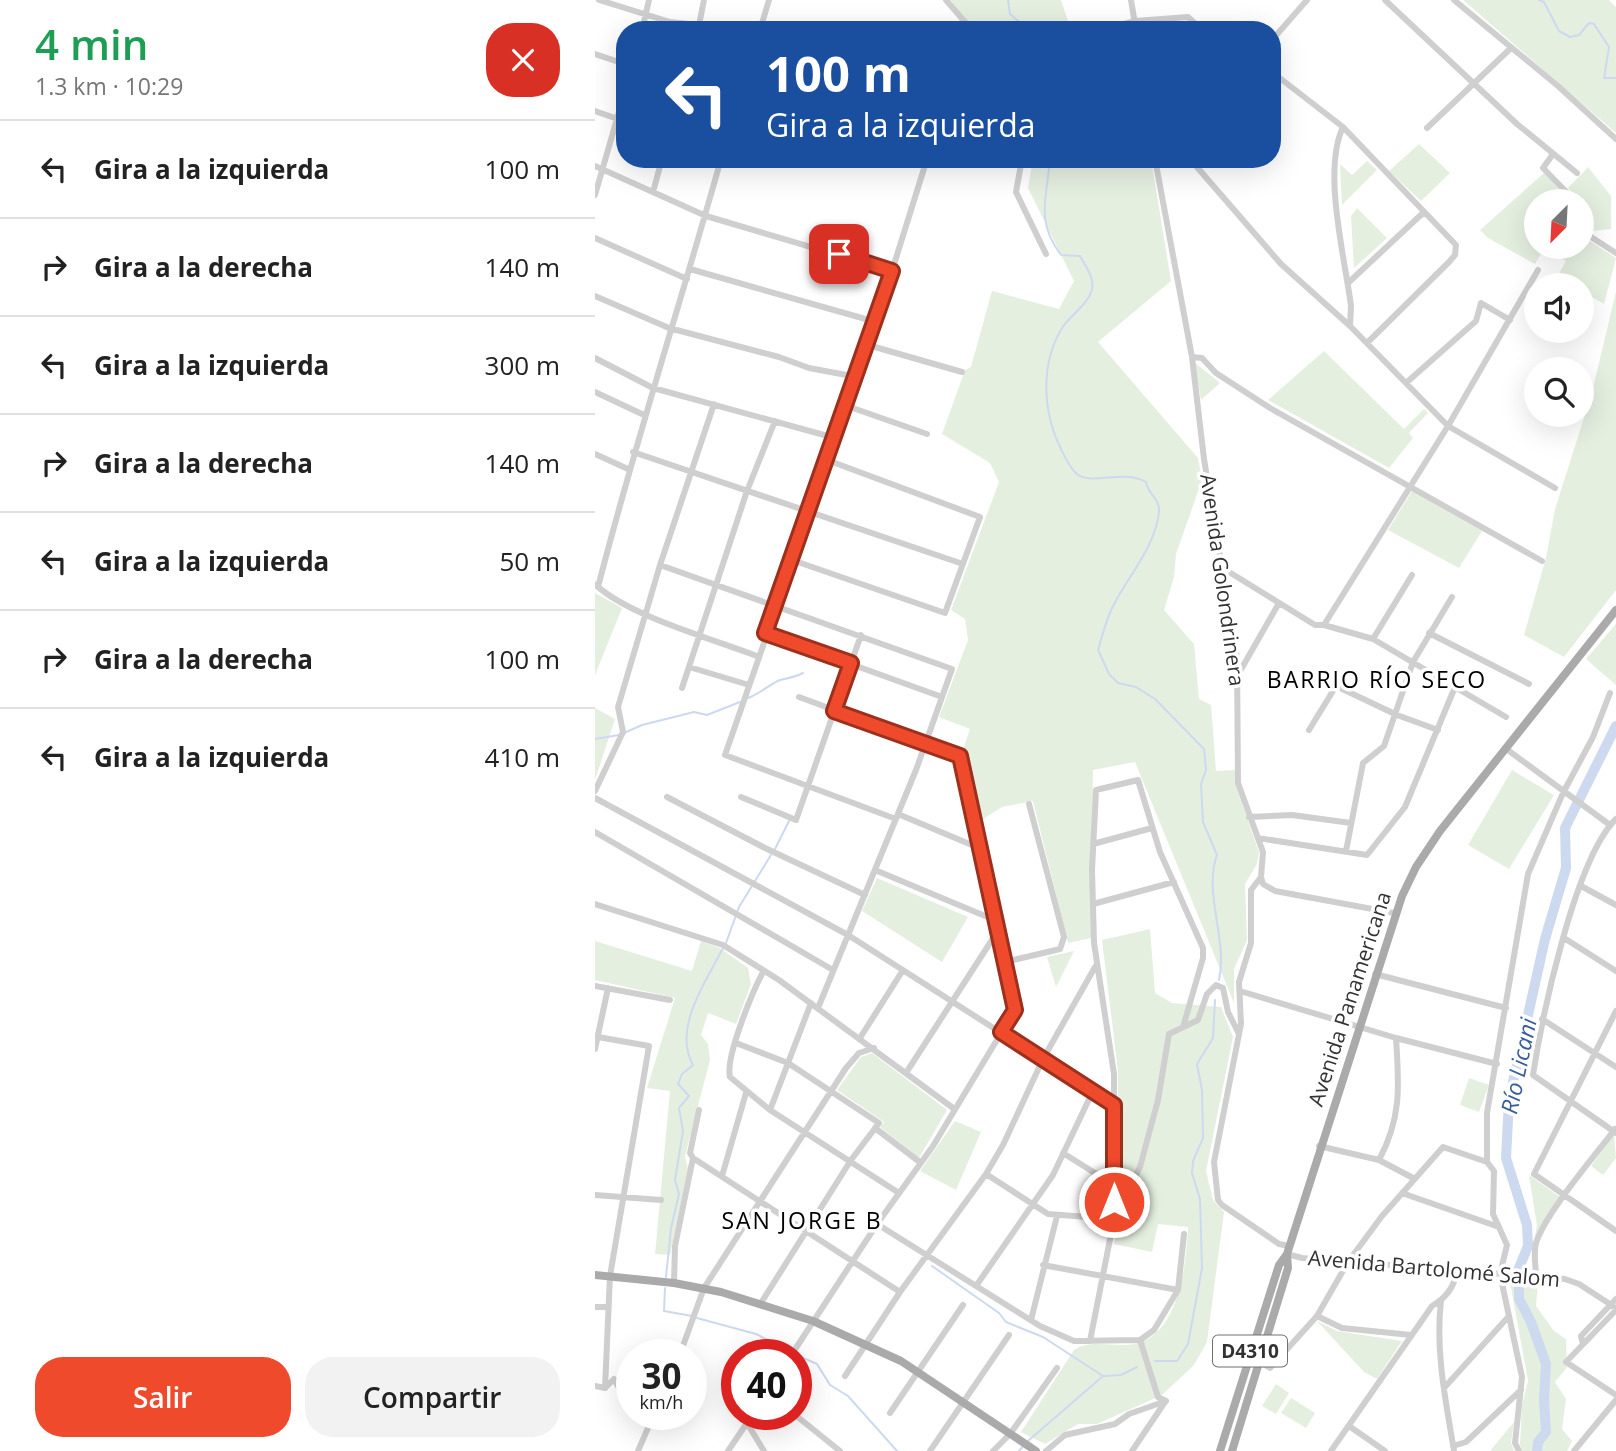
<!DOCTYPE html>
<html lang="es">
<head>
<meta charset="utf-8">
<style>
  :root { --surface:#fff; --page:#f2f2f2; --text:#222; --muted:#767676; --line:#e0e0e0; --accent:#f04a2d }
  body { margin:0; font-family:"Open Sans",sans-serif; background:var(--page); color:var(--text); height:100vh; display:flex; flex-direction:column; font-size:26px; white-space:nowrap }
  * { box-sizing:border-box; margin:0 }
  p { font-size:23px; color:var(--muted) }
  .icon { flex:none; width:38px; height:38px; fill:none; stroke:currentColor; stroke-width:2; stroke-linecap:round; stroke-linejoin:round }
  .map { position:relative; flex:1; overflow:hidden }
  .details { display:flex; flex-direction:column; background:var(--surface); width:595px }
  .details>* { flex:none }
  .top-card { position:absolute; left:21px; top:21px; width:665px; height:147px; border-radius:28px; box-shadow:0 7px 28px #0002; background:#1a4fa0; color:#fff; overflow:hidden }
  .needle { width:46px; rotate:204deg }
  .tools { position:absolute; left:929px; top:189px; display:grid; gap:14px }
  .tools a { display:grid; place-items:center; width:70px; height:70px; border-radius:50%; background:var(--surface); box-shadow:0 7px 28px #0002; font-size:35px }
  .speed { position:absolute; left:21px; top:1339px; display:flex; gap:14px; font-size:35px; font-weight:700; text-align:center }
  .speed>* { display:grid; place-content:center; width:91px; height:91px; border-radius:50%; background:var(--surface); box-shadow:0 7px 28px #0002; line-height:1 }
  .speed small { font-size:18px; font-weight:400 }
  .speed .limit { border:10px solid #d22; background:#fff; color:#111 }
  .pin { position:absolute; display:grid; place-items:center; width:60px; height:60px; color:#fff; margin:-30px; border-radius:14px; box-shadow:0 4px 10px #0006 }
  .me { position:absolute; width:77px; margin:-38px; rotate:0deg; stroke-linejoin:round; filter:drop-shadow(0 0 5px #0008) }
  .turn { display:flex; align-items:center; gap:24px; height:147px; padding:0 35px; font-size:32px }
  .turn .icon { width:91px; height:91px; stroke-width:2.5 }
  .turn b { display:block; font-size:49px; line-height:60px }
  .round { display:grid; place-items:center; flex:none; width:74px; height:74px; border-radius:28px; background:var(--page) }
  .overview { display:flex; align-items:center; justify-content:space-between; height:119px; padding:0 35px }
  h1 { font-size:42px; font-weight:600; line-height:52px; color:#1e9e55 }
  .primary-button { display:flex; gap:14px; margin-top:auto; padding:14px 35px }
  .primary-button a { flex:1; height:80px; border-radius:28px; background:var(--accent); color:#fff; font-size:28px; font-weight:600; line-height:80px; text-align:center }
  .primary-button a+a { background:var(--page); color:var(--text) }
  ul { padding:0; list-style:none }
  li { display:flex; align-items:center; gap:21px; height:98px; padding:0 35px; border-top:2px solid var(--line) }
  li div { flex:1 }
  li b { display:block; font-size:26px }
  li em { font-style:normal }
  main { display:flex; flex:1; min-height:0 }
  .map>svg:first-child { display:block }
  .green { fill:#e5efe0 }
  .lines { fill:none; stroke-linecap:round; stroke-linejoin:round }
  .stream { stroke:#ccd9ef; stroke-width:2 }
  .river { stroke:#ccd9ef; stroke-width:10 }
  .minor { stroke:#cfcfcf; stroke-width:6 }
  .major { stroke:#aaa; stroke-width:8 }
  .route-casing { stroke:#9c301d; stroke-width:18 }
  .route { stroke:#f04a2d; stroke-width:12 }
  .labels { text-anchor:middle; stroke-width:7; stroke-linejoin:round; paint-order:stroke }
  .shield { fill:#fff; stroke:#707070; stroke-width:2 }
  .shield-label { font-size:19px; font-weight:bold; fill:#323232 }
  .street-label { font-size:21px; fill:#323232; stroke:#fff }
  .neighbourhood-label { font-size:23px; letter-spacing:2px; fill:#000; stroke:#fff }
  .water-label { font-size:23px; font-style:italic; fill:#395f9a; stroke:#fff }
</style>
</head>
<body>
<main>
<section class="details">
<div class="overview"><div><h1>4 min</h1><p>1.3 km · 10:29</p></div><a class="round" style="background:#d93025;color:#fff"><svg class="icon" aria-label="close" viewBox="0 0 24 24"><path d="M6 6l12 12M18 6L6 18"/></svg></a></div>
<ul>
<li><svg class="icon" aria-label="left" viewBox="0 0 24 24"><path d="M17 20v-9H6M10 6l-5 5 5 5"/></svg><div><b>Gira a la izquierda</b></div><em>100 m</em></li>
<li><svg class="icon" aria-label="right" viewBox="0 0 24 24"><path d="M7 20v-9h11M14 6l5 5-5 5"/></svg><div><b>Gira a la derecha</b></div><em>140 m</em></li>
<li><svg class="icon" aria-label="left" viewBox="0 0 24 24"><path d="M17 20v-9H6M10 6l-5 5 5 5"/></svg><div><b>Gira a la izquierda</b></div><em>300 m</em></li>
<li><svg class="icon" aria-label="right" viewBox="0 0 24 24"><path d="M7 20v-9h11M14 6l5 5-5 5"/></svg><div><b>Gira a la derecha</b></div><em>140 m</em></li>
<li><svg class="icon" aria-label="left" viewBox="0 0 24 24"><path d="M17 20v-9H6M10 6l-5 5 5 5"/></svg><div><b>Gira a la izquierda</b></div><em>50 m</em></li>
<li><svg class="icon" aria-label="right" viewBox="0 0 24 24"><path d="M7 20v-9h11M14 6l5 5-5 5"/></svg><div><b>Gira a la derecha</b></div><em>100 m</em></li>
<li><svg class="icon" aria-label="left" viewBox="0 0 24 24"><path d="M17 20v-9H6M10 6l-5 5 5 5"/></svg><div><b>Gira a la izquierda</b></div><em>410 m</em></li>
</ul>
<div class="primary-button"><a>Salir</a><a>Compartir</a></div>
</section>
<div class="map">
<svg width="1021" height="1451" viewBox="0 0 1021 1451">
  <rect width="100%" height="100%" fill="#fff"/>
  <!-- green -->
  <path class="green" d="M355 0H466L476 30H381Z
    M868 0H1014L1021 7V133Z
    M824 144 855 173 826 201 794 171Z
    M438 159H556L576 281 503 342 603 458 607 480 581 554 579 577 569 610 599 644 604 699 616 705 621 771 640 770 643 792 664 852 662 864 650 884 652 940 639 969V1003L540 762 498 770 496 938 473 943 438 801 407 807 385 821 368 749 375 729 344 717 373 640 370 619 356 610 404 482 395 463 347 434 370 370 376 367 397 291 464 309 479 281 433 188Z
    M772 161 782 170 747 205 745 164 757 175Z
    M993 167 1016 196V229L997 231 991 206 973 188Z
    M949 173 975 201H942V247H950L940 264 893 238 885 230Z
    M762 208 792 238 759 268 756 216Z
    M987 236 1021 258 1009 304 987 291V285H977L962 277 971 261 959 254 964 247H987Z
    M1021 292V590L969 657 929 635 951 558 960 509 996 396Z
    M729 351 809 429 829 409 833 413 814 433 818 438 794 468 673 400Z
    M599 362 625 383 606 400Z
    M817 491 887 531 864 568 793 530Z
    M0 593 27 608 0 675Z
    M1021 624V685L991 659Z
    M0 708 20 719 0 780Z
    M917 770 959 795 914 869 873 845Z
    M282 878 373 917 347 962 267 911Z
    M555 929 560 993 577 1003 626 1007 638 1037 611 1171 618 1200 629 1212 612 1342 599 1365 567 1395 502 1424H483L450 1444 426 1432 479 1350C494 1340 515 1346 532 1345 584 1342 591 1266 593 1227L563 1224 557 1252 519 1244 523 1222V1071L507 940Z
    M0 941 97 971 106 941 125 948 153 968 156 984 141 1024 113 1013 106 1035 113 1044 115 1060 90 1156 93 1169 75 1255 60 1254 75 1091 52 1088 80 998 0 980Z
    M479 951 461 987 452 957Z
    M277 1053 352 1110 324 1158 285 1127 289 1122 242 1090 266 1057Z
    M874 1078 894 1085 884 1112 865 1105Z
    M360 1121 386 1132 361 1190 325 1171Z
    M1019 1134 1021 1158 1008 1175 996 1166Z
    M934 1175 965 1197 939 1240 942 1226Z
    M915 1282H943L941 1306 959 1331 971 1339 972 1367 960 1382 971 1399 967 1429 977 1441 972 1451H927L925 1445 927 1405 933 1381Z
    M722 1321 742 1331 807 1341 782 1379 769 1372Z
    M681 1384 694 1393 681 1414 667 1406Z
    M696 1398 720 1413 711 1428 686 1413Z
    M919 1422 916 1443 919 1451H895Z"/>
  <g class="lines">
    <!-- stream -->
    <path class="stream" d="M413 0 415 14 433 30
      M944 0 949 2 964 31 975 37 984 35 994 23 999 24 1014 47 1009 78H1021
      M455 159C452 198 440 221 466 255L485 256C490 266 500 278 497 290 492 306 475 315 467 328 444 366 448 415 468 453 471 459 476 470 483 475 500 485 528 469 551 482 553 494 565 499 564 511 561 547 532 577 517 608 511 621 507 636 503 650L514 674 523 683 541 687 560 699 609 749 611 770 606 784 608 822 622 855C608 894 633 939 624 980
      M153 698C164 694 177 683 185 680 194 678 200 677 208 673
      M29 733 47 725 99 712 112 715 145 702
      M0 739 24 735
      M179 851 194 821
      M131 943 144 907 176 855
      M337 1266 404 1313 411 1322 448 1337 508 1376
      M71 1277 76 1228 84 1194 80 1180 88 1131 84 1108 94 1096 83 1084 87 1074 98 1065C77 1028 112 980 128 948
      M70 1288 69 1311 97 1316
      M102 1318 161 1334 195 1351
      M201 1355 222 1364 235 1385 253 1396 302 1451
      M560 1361H582L593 1344 607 1268 605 1199 597 1173 598 1161 608 1138 607 1090 602 1064 618 1038 620 1000
      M433 1441 508 1376 526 1375 542 1367
      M424 1451 429 1445"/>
    <!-- river -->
    <path class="river" d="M942 1451 943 1442 951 1432 949 1400 951 1364 936 1322 924 1299V1268L933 1246 932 1225 911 1158 914 1100 950 939 971 868 970 828 1021 726"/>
    <!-- minor -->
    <path class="minor" d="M4 0 75 22 104 25
      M351 0 377 30
      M536 0 541 30
      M790 0 922 124 982 173
      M859 0 963 86 1021 139
      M47 30 54 0
      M103 30 109 0
      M165 30 174 0
      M506 30 540 21 593 17 607 30
      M677 40 712 0
      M0 54 30 64
      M677 72 748 127 861 245 860 255 854 262 772 343
      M0 111 23 119
      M748 127C727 171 750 258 756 306L755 326
      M832 128 916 48
      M958 154 948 168 980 201
      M427 159 421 192 451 254
      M560 159 597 357 609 459 642 658 643 783 668 852 666 877 656 890V943L644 982 646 1024 619 1162 623 1200 627 1205 684 1244 694 1246
      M595 159 686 264 755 326 853 426 960 488
      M0 166 111 216 297 271
      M58 192 67 159
      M0 195 30 91
      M987 211 993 235 1021 253
      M0 238 92 279
      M95 269 281 322
      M753 283 829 212
      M0 296 74 328 184 357 214 368 262 377
      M273 345 367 372
      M597 357 607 358 621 373 675 408 947 561
      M0 358 58 388 240 438
      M811 383 881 321 886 303 915 320
      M0 392 49 415
      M252 406 332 434
      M38 452 368 564
      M0 454 33 469
      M197 560 350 613 385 517 232 460
      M65 565 357 669 321 770 223 1008
      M626 567 720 625H729L853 426 943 270
      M1 585C34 616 118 639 162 656
      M3 587C40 443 86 302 126 159
      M729 625 778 639 911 717
      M170 633 347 697
      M834 633 934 684
      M778 639 817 575
      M94 667 154 685
      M644 673 684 603
      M87 688 152 491 180 421
      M714 730 741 686 802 715 843 730
      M910 748 1015 825
      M0 791 28 732 23 707 65 565 119 404
      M72 797 170 848 270 895
      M146 797 201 820 266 635
      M0 798 253 935 519 1105
      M303 814 384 848
      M654 817 697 815 756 823
      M301 819 130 755 281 322 332 159
      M1021 819C980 859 947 1016 938 1075L1021 1133
      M0 832 238 970
      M663 838 772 855 810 807 860 687
      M498 844 557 828
      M751 851 768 763 789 746 818 662 857 597
      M280 870 402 921
      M666 877 668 884 680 891 799 913
      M986 886 1021 905
      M0 904 128 945 184 980 358 1108
      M498 904 579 882
      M969 938 1021 971
      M410 962 465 949 469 937 434 804
      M168 972C158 991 130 1057 135 1077L175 1110 304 1193
      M780 974 911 1008
      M0 986 75 1000
      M645 991 801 1038 902 1064
      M1021 1011 939 1174 1021 1231
      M947 1019 1021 1067
      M3 1037 54 1046 15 1276 10 1388
      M265 1038 308 970
      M141 1043 193 1063 284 1123 256 1160 166 1303
      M0 1049 13 988
      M311 1073 404 929
      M104 1110 95 1153 98 1158 305 1292
      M175 1110 216 1003
      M280 1128 326 1163
      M724 1146 784 1160 818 1178
      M468 1153 519 1185
      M784 1160C807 1117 804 1085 801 1038
      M892 1162V1113L933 874 968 793 998 737 1015 693
      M391 1174 453 1214 519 1219
      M127 1176 151 1093
      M807 1193 904 1227
      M0 1195 66 1200
      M520 1217 545 1167 563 1100 574 1034 603 1020 612 994 621 985 628 988 633 1012 644 1034
      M282 1224 445 1326 479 1341 545 1340 559 1330 583 1290 589 1234
      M692 1254 707 1258 970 1279 984 1284 1021 1308
      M448 1265 583 1290
      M941 1277C941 1266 938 1254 941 1243 951 1212 1000 1156 1020 1129
      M79 1283 80 1246 98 1158
      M381 1286 458 1175 497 1093
      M846 1301C840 1351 851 1402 859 1451
      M0 1307H11
      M1021 1310 971 1362 1021 1395
      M722 1316 747 1328 816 1335
      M436 1320 462 1216
      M545 1340 563 1397 571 1401
      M495 1341 519 1219V1074L499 943 497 870 501 790 543 780 565 852 608 948V958L588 1027
      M988 1344 986 1336 1021 1299
      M85 1354 109 1288 251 1068 264 1053 279 1048
      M197 1354 282 1224 338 1146 420 1010 364 756 204 697
      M663 1361 675 1368 722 1316 753 1262 787 1216 848 1147 892 1162 899 1171 898 1214 912 1245 905 1274 927 1377 920 1443 924 1451
      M250 1376 305 1292 391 1174 408 1145 448 1059 500 967
      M0 1386 10 1388 19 1379 29 1397 37 1398
      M849 1388 914 1316
      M295 1413 368 1305
      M199 1414 245 1451
      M152 1423 169 1451
      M754 1426 790 1451
      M858 1446 871 1442 926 1390
      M43 1451 59 1414
      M133 1451 158 1414
      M335 1451 414 1335
      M398 1451 415 1434 462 1368
      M451 1451 470 1435 520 1424 534 1414 571 1401
      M537 1451 570 1402
      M736 1451 837 1306C851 1298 860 1285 862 1270
      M979 1451 1021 1400"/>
    <!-- major -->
    <path class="major" d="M0 1275 79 1283 126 1292 218 1321 306 1361 441 1451
      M625 1451 684 1265 692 1254
      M637 1451 693 1268 692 1254 807 896 821 867 845 831 1021 610"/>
  </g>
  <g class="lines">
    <defs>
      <path id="route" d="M244 254 297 271 170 633 256 663 239 711 365 756 420 1010 406 1032 519 1105V1202"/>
    </defs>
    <!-- route casing -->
    <use href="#route" class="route-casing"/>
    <!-- route -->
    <use href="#route" class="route"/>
  </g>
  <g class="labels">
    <!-- shield labels -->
    <rect class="shield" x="618" y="1335.5" width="74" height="31" rx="5"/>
    <g class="shield-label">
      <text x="655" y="1358">D4310</text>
    </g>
    <!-- street labels -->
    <g class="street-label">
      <text transform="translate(627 580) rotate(82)" y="7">Avenida Golondrinera</text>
      <text transform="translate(755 999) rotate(-72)" y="7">Avenida Panamericana</text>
      <text transform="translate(839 1269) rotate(5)" y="7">Avenida Bartolomé Salom</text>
    </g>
    <!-- neighbourhood labels -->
    <g class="neighbourhood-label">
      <text x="782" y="688">BARRIO RÍO SECO</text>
      <text x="207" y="1229">SAN JORGE B</text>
    </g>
    <!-- water labels -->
    <g class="water-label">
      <text transform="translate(924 1066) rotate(-78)" y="8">Río Licani</text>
    </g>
  </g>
</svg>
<div class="tools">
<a><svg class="needle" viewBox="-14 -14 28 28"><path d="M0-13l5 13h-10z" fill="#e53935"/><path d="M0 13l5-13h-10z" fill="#767676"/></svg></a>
<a><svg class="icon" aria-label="sound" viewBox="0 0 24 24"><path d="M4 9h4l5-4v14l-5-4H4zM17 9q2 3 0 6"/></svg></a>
<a><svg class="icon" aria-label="search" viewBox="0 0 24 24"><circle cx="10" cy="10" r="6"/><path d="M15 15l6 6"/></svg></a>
</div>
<div class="speed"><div>30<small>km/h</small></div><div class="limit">40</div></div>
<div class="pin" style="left:244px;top:254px;background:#d93025"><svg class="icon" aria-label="arrive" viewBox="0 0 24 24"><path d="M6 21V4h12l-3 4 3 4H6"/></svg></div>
<svg class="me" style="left:519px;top:1202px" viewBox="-20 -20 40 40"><circle r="17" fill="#f04a2d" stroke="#fff" stroke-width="3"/><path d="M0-11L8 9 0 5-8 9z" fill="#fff"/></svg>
<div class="top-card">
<div class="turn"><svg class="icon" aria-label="left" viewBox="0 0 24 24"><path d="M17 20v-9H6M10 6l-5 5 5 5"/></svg><div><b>100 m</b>Gira a la izquierda</div></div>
</div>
</div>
</main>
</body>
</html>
